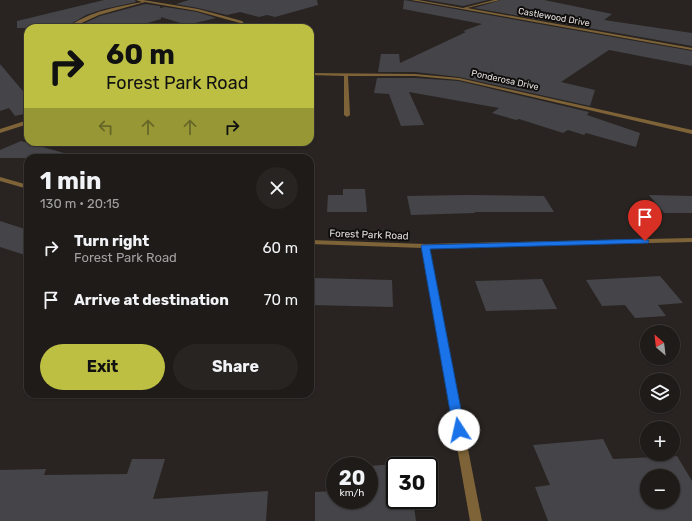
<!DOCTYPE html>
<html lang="en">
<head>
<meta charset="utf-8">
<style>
  :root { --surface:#1f1b19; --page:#272422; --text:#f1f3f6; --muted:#a1a1a2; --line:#3c3938; --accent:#bdbf43 }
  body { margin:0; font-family:Rubik,sans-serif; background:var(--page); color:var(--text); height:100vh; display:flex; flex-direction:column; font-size:15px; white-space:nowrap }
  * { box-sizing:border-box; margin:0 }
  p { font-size:13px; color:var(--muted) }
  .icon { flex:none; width:22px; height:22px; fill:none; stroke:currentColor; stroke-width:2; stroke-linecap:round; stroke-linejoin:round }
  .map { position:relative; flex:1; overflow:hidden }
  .panel { position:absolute; left:24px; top:154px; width:290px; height:244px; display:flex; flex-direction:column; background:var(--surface); border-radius:12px; box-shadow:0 1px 3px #0004,0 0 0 1px var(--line) }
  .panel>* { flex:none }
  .hud { position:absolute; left:24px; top:24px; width:290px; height:122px; border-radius:12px; box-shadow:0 1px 3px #0004,0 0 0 1px var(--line); background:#bdbf43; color:#111; overflow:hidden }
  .needle { width:26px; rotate:332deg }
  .tools { position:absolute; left:640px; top:325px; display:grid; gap:8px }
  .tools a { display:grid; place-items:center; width:40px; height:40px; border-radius:50%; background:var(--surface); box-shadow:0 1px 3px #0004,0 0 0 1px var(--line); font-size:20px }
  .speed { position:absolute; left:326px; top:457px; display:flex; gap:8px; font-size:20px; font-weight:700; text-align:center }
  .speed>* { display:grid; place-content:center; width:52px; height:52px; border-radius:50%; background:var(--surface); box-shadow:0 1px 3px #0004,0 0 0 1px var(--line); line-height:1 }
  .speed small { font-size:10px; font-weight:400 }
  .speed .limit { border:2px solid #111; border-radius:6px; background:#fff; color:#111 }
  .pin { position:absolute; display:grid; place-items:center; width:34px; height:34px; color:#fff; margin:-41px -17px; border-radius:50% 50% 50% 0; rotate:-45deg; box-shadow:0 0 4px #0007 }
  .pin .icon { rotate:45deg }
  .me { position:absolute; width:44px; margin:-22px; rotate:350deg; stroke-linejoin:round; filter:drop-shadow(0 0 3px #0008) }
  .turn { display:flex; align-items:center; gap:14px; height:84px; padding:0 16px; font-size:18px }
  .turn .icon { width:52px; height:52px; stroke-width:2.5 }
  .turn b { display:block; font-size:28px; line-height:34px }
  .lanes { display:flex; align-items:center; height:38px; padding:0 16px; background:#0003; justify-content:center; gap:20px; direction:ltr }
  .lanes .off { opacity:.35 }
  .round { display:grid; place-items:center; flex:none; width:42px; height:42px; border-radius:21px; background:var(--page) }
  .overview { display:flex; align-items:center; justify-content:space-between; height:68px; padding:0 16px }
  h1 { font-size:24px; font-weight:700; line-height:30px }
  .action { display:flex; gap:8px; margin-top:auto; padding:8px 16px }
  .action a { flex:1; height:46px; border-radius:24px; background:var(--accent); color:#111; font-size:16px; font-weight:700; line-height:46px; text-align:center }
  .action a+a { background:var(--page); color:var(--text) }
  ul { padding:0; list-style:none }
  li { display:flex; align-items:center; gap:12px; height:52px; padding:0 16px }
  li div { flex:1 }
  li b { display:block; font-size:15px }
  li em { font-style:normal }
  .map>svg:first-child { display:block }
  .building { fill:#444449; fill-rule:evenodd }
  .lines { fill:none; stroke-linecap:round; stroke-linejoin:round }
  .street { fill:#7d6337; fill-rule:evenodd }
  .route { fill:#1a73e8; stroke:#114b97 }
  .labels { text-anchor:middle; stroke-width:4; stroke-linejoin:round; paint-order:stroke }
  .far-street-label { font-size:9px; fill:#e1dedc; stroke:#100e0d }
  .street-label { font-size:10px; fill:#e1dedc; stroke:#100e0d }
</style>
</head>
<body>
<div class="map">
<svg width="692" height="521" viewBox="0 0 692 521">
  <rect width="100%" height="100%" fill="#292421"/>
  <!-- building -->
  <path class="building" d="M104 0H135L136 2 104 9 86 15 69 25V27L71 28H17V21Z
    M189 0H317L318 5 275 17 267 15 259 17 240 12 227 15 198 8 176 4Z
    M404 0 692 51V66L609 50 561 82 595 90 590 106 459 77 415 72H378L381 54H399L400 63 466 32 463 31 482 24 403 9Z
    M427 0H488L463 6Z
    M501 0H544L612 14 604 20 692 33V46L474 8Z
    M145 4 160 6V8L165 7 197 12 216 18 187 25 161 17V19L131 28H74L100 16Z
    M0 64 28 97V113L15 116 9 108 0 111Z
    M377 78H415L459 81 589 112 587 115 640 133 636 147 586 133 584 135 568 130 563 133 519 119 516 120 492 113 499 108 409 92 424 125 401 126 389 94 374 93Z
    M21 141 64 153 63 158H0V150Z
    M343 189H365L367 212H327L328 195H343Z
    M467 195 544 196 554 212H474L475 213 411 215 407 196Z
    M649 195 692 196V213H664Z
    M0 221 28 230V256L0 247Z
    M660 276 683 303 658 305 666 316 635 318 625 305 602 306 586 280Z
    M314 278 392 280 393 307 311 305Z
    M542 279 557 309 486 311 475 281Z
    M603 439 613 459 677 456 692 481V521H548L535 487 550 485 533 445ZM647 476H673V502H647Z
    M132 459H165L153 499 268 491 266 521H0V470L46 469 44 475 127 474Z
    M395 464V500H413L416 521H315V492L335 491V500H369V466Z"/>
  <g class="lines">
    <!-- street -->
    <path class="street" d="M136 0H143L198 9 242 21 248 28H244L240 23 197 11 145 2 99 15 73 27 70 26C90 11 118 7 142 2Z
      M411 0H418L463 8 494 0H500L467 8 692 48V50Z
      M310 73 415 74 459 78 692 130V134L459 80 415 76H348L350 115 347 117 344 115V76L310 75Z
      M28 120V124L0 133V129Z
      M0 177 28 185V189L0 181Z
      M692 238V242L429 248 482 521H470L422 248 310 244V240L425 244Z"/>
  </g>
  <!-- route -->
  <path class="route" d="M645 239 649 241 648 243 430 249 465 430 463 434 459 435 454 434 421 246 422 245Z"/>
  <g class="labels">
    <!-- far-street labels -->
    <g class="far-street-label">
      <text transform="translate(554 17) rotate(10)" y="3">Castlewood Drive</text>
      <text transform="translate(505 80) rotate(12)" y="3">Ponderosa Drive</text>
    </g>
    <!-- street labels -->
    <g class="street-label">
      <text transform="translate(369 234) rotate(2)" y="4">Forest Park Road</text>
    </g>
  </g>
</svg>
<div class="tools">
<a><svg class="needle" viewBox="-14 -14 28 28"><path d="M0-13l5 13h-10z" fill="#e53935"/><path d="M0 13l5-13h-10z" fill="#a1a1a2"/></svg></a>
<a><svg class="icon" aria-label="layers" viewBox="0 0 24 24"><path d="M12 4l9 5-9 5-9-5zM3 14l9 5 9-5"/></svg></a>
<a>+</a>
<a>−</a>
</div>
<div class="speed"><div>20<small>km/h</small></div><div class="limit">30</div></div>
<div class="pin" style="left:645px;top:241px;background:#d93025"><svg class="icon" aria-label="arrive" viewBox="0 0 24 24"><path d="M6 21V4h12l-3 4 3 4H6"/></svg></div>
<svg class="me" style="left:459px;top:430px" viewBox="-20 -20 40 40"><circle r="19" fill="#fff"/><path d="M0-13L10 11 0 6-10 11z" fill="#1a73e8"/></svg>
<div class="hud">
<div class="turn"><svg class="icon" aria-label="right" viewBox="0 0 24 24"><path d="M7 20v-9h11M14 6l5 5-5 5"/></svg><div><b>60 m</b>Forest Park Road</div></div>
<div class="lanes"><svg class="icon off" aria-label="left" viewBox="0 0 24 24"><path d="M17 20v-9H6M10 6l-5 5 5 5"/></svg><svg class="icon off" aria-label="ahead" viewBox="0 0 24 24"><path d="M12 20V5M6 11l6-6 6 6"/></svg><svg class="icon off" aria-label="ahead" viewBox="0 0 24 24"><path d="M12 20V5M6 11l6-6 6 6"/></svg><svg class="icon" aria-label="right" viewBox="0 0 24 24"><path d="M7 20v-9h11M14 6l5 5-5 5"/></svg></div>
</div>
<section class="panel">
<div class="overview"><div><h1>1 min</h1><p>130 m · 20:15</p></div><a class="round"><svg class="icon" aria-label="close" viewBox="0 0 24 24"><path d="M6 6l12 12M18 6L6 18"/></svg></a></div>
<ul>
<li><svg class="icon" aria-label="right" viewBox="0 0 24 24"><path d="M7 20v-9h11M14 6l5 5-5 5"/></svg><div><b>Turn right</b><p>Forest Park Road</p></div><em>60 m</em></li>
<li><svg class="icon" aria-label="arrive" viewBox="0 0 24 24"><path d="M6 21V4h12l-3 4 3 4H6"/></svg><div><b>Arrive at destination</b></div><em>70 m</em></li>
</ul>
<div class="action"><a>Exit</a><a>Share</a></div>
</section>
</div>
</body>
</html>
